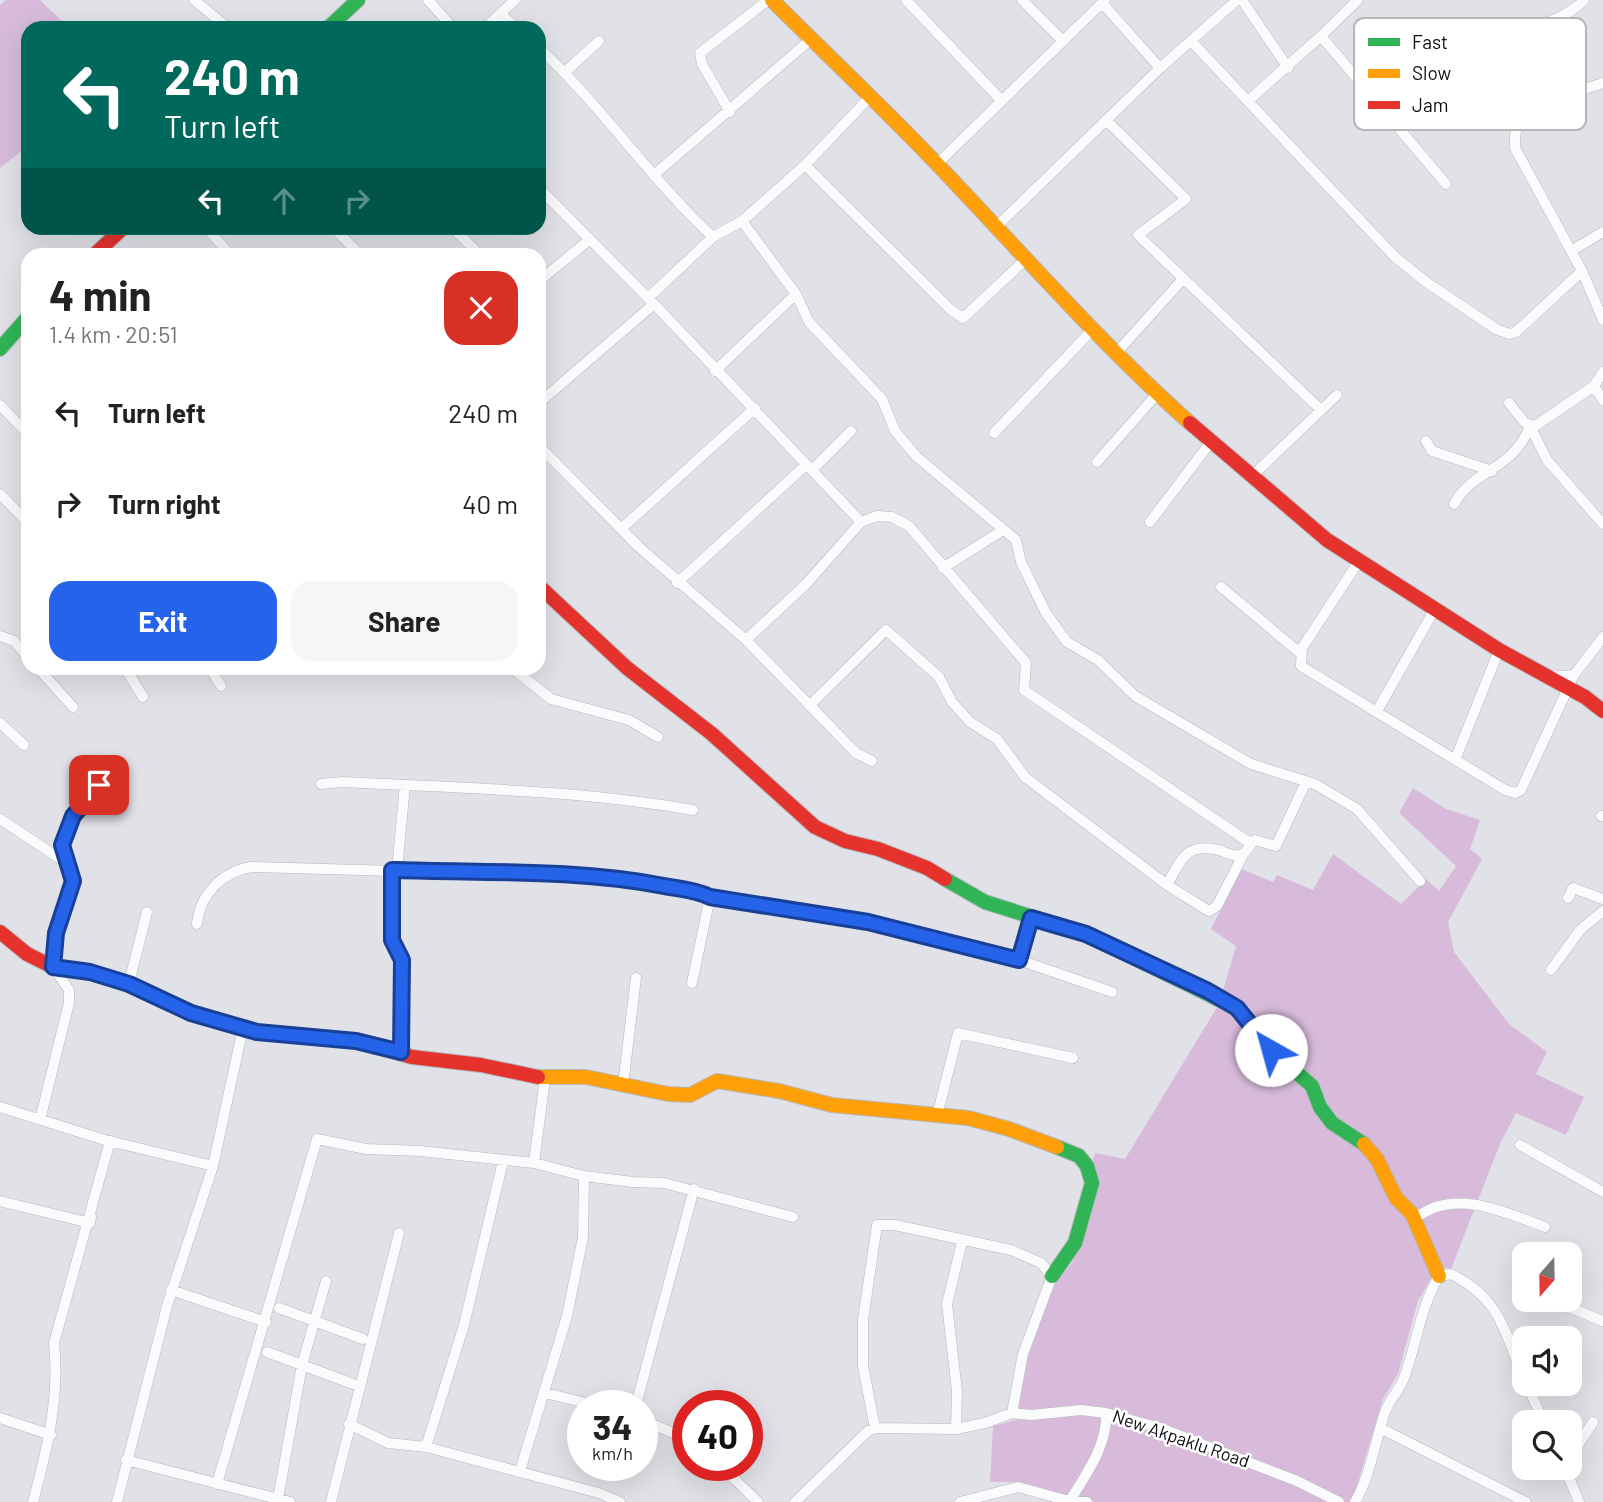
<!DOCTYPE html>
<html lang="en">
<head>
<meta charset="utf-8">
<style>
  :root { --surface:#fff; --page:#f6f6f6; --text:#222; --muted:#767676; --accent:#2563eb }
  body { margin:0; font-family:Barlow,sans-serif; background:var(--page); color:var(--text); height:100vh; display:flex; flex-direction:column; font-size:26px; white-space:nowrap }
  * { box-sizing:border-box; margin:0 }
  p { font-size:23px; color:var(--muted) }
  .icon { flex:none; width:38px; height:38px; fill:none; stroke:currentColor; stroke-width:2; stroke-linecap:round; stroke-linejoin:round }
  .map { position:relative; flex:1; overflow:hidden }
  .drawer { position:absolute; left:21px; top:248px; width:525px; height:427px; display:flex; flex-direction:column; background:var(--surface); border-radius:21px; box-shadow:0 7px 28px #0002 }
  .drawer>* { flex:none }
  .banner { position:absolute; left:21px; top:21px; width:525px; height:214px; border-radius:21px; box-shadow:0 7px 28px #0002; background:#00695c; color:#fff; overflow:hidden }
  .needle { width:46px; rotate:200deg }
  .controls { position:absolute; left:1512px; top:1242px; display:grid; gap:14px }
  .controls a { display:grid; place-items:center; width:70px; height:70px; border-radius:14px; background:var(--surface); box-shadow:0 7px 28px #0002; font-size:35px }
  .speed { position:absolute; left:567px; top:1390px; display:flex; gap:14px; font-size:35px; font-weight:700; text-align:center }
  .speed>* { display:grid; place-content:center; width:91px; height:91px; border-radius:50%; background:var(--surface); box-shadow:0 7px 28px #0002; line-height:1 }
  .speed small { font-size:18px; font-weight:400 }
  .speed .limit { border:10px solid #d22; background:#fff; color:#111 }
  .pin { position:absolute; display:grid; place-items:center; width:60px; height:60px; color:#fff; margin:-30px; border-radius:14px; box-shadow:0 4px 10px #0006 }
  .me { position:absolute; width:77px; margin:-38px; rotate:322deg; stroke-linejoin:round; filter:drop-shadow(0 0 5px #0008) }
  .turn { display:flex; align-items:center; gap:24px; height:147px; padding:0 28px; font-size:32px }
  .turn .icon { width:91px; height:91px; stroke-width:2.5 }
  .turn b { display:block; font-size:49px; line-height:60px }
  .lanes { display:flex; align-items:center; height:66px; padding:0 28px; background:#0003; justify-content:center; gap:35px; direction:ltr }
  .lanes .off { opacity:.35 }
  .round { display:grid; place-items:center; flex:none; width:74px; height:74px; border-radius:21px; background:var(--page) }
  .headline { display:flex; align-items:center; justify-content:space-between; height:119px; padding:0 28px }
  h1 { font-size:42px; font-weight:700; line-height:52px }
  .primary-button { display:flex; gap:14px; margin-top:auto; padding:14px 28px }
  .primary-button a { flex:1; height:80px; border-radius:21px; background:var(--accent); color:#fff; font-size:28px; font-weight:700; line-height:80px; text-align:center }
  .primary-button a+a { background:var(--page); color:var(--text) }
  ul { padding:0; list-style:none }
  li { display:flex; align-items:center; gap:21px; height:91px; padding:0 28px }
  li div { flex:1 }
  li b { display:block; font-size:26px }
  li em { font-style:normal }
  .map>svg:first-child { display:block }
  .green { fill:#d8bbdb }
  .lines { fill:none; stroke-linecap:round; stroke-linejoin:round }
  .street-casing { stroke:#b6b8bc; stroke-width:11 }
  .fast-casing { stroke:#b6b8bc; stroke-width:16 }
  .slow-casing { stroke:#b6b8bc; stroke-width:16 }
  .jam-casing { stroke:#b6b8bc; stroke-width:16 }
  .street { stroke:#fafbfc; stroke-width:10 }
  .fast { stroke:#30b455; stroke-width:14 }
  .slow { stroke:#ff9f0a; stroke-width:14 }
  .jam { stroke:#e5322d; stroke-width:14 }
  .route-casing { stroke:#184099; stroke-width:18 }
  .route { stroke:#2563eb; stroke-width:12 }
  .labels { text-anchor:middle; stroke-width:5; stroke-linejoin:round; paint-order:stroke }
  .street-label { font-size:18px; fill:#0c0d10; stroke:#fff }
  .key { fill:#fff; stroke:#b6b6b7; stroke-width:2 }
  .key-label { font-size:19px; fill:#0c0d10 }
</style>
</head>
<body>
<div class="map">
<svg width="1603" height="1502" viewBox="0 0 1603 1502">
  <rect width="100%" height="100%" fill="#e0e2e8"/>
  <!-- green -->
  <path class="green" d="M6 0H40L69 28H28V125L22 130 28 146 0 168V5Z
    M1413 788 1446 809 1480 820 1470 849 1482 859 1448 922 1454 952 1509 1024 1547 1052 1536 1074 1584 1097 1566 1135 1516 1113 1500 1144 1451 1269 1444 1267 1433 1275 1418 1301 1398 1374 1383 1399 1352 1502H1095L1016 1482H990L993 1426 1019 1419 1018 1400 1026 1360 1053 1286 1072 1263 1097 1184 1091 1167 1095 1153 1125 1159 1219 1004 1236 946 1211 929 1241 869 1273 882 1277 875 1313 890 1333 854 1401 904 1426 879 1439 891 1456 866 1399 813Z"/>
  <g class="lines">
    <defs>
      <path id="street" d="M194 0 228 28
        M428 0 453 28
        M906 0 1002 101
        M1022 0 1062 40
        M1242 0 1288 68
        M1102 3 1160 68
        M501 14 516 28
        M485 28 515 0
        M1321 36 1358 0
        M1191 41 1394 256 1426 282 1496 329 1509 334 1516 332 1582 271
        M539 48C602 106 650 179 713 237
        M1453 51C1492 26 1550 35 1584 0
        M565 72 599 41
        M1603 83 1529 107C1518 119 1514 131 1515 148L1582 271 1603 320
        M1250 99 1321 36 1446 184
        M730 112 702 64 700 53 768 0
        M1106 120 1186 199 1138 235 1321 410
        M937 164 1105 0
        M805 165 951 310 963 318 1025 260
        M655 174 810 40
        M539 188 654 304 539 403
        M742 221 796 294 809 322 882 399 895 431 917 457 1016 540 1021 562 1046 613 1067 642 1098 660 1135 696 1251 764 1315 784 1357 809 1420 881
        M996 227 1160 68 1237 0
        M207 228 231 256
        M334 228 361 256
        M453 228 481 256
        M1571 251 1603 232
        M539 281 589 240
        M648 298 713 237 742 221 805 165 869 98
        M654 304 861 522
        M1118 351 1183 279
        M715 371 796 294
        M1603 372 1594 386 1603 400
        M1509 403 1525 423 1535 426 1594 386
        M0 405 28 434
        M1530 426 1547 460 1603 524
        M994 433 1094 328
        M1426 441 1432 451 1492 471
        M539 446 639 547 746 640 856 753 872 761
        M1097 462 1157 394
        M812 470 851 431
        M1251 477 1337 395
        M0 494 28 523
        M1454 504C1474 468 1513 471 1530 426
        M1150 522 1210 443
        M622 528 755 408
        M1359 561 1302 648 1301 666 1505 790 1515 793 1521 790 1574 675 1603 637
        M943 568 1003 530
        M677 583 806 465
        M1221 587 1300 653
        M0 636 14 641 28 657
        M746 640 807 583 861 522 877 516 892 517 909 526 1026 663 1024 690 1250 843
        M38 668 73 707
        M125 668 143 697
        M210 668 221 686
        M512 668 551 699 629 720 658 737
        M1547 677 1574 675
        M811 704 886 630 939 677 952 702 970 722 997 739 1025 777 1167 885 1209 911 1217 906 1244 853
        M1377 711 1436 607
        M0 723 24 745
        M1455 760 1499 650
        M321 784 342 782C459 788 578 790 693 810
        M1601 816H1603
        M0 819 65 862
        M392 870V939L402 960 401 1052
        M397 870 405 785
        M1167 885C1181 860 1185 842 1219 850 1225 852 1234 857 1240 855 1247 854 1249 844 1255 840L1276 846 1306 782
        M1568 898 1573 888 1603 899
        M197 924C200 894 222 872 251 867L578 876 644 882 710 897 868 922 1019 960 1112 992
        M1019 960 1031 918
        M1551 970 1580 930 1603 911
        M129 983 147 912
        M692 983 710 897
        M623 1085 636 978
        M0 1107 105 1140 213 1166
        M937 1116 958 1033 1073 1058
        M40 1120 69 1003V990L53 967 56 933 73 881 62 845 73 816 83 802 115 769
        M1520 1145 1603 1192
        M534 1163 545 1078
        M0 1201 90 1223 91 1217
        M1412 1214 1420 1215C1457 1189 1507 1213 1545 1227
        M171 1290 266 1322
        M1551 1300 1603 1321
        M279 1308 363 1339
        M267 1352 353 1384
        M1527 1384 1544 1423
        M545 1393 594 1405
        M636 1405 694 1189
        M0 1418 51 1435
        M642 1420 688 1439
        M349 1424 388 1443 426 1447 599 1493 620 1502
        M875 1428 863 1366V1320L877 1225H895L1011 1250 1041 1263 1052 1276 1023 1354 1012 1413
        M1380 1428 1526 1502
        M956 1429 957 1391 947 1304 962 1242
        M426 1447 464 1325 503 1161
        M1570 1458 1593 1422
        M126 1460 290 1502
        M720 1465 758 1502
        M1565 1468 1579 1502
        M520 1471 567 1316 583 1237 584 1176
        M217 1484 317 1139 366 1149 420 1151 534 1163 584 1176 633 1182 664 1183 793 1217
        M278 1499 302 1365 326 1281
        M33 1502C47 1450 60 1397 54 1343L110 1141
        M117 1502 167 1306 213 1166 243 1028
        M331 1502 399 1233
        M795 1502 868 1431 875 1428 956 1429 985 1423 1012 1413 1031 1415 1081 1410 1106 1413 1160 1428 1297 1481 1339 1502
        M960 1502 1018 1487 1069 1501 1087 1502
        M1069 1502C1085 1476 1108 1445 1106 1413
        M1355 1502C1370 1476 1375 1443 1384 1415 1388 1400 1399 1392 1404 1378 1417 1343 1420 1308 1439 1276L1451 1274C1502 1300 1503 1330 1524 1379"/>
      <path id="fast" d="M328 28 358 0
        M0 349 28 317
        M945 879 985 902 1086 934 1236 1008 1271 1050 1312 1086 1320 1107 1332 1123 1364 1144
        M1052 1276 1075 1243 1092 1183 1087 1166 1079 1156 1057 1147"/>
      <path id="slow" d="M772 0C827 55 884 108 938 165 1021 252 1100 343 1190 423
        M538 1077H586L668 1094 690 1095 717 1081 779 1091 832 1105 968 1118 1009 1129 1057 1147
        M1364 1144 1377 1159 1396 1198 1412 1214 1439 1276"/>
      <path id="jam" d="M93 256 123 228
        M1190 423 1327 540 1499 650 1585 697 1603 711
        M539 586 627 668 712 734 815 827 845 841 878 849 927 868 945 879
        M0 932 27 954 53 967 90 972 129 983 191 1013 257 1032 356 1041 412 1057 481 1065 538 1077"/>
    </defs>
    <!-- street casing -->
    <use href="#street" class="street-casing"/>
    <!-- fast casing -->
    <use href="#fast" class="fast-casing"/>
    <!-- slow casing -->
    <use href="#slow" class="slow-casing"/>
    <!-- jam casing -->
    <use href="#jam" class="jam-casing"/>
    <!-- street -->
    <use href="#street" class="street"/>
    <!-- fast -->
    <use href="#fast" class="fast"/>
    <!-- slow -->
    <use href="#slow" class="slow"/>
    <!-- jam -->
    <use href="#jam" class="jam"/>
  </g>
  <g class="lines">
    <defs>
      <path id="route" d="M99 785 73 816 62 845 73 881 56 933 53 967 90 972 129 984 191 1013 257 1032 356 1041 401 1052 402 960 392 940V870H397C485 873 577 869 664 886 680 889 696 890 710 897L868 922 1019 960 1031 918 1086 934 1208 991 1237 1008 1271 1050"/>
    </defs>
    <!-- route casing -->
    <use href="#route" class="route-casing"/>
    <!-- route -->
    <use href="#route" class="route"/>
  </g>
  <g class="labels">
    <!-- street labels -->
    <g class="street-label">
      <text transform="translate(1181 1439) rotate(19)" y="6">New Akpaklu Road</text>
    </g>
  </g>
  <!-- legend -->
  <rect x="1354" y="18" width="232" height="112" rx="10" class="key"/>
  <rect x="1368" y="38" width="32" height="8" fill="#30b455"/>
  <rect x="1368" y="69" width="32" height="9" fill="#ff9f0a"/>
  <rect x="1368" y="101" width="32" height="8" fill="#e5322d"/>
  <g class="key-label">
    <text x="1412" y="49">Fast</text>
    <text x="1412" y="80">Slow</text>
    <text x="1412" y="112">Jam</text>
  </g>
</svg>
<div class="controls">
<a><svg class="needle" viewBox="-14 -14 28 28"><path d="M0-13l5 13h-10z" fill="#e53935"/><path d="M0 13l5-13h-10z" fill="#767676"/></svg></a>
<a><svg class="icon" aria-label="sound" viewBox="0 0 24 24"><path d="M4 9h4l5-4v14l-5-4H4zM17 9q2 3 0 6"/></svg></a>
<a><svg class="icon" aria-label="search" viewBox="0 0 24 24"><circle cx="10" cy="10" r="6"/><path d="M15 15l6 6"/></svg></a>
</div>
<div class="speed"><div>34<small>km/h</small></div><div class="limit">40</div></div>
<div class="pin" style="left:99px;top:785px;background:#d93025"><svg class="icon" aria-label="arrive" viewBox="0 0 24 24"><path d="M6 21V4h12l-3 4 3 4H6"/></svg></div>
<svg class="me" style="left:1271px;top:1050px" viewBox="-20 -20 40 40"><circle r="19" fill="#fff"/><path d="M0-13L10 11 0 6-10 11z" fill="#2563eb"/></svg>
<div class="banner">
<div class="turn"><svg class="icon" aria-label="left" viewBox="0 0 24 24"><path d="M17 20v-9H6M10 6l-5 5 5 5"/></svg><div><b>240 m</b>Turn left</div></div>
<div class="lanes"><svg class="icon" aria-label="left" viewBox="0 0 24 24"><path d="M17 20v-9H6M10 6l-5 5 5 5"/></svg><svg class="icon off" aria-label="ahead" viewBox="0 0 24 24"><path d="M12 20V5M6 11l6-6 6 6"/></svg><svg class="icon off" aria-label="right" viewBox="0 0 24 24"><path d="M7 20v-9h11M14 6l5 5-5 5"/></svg></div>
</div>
<section class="drawer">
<div class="headline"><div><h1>4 min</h1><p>1.4 km · 20:51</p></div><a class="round" style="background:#d93025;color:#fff"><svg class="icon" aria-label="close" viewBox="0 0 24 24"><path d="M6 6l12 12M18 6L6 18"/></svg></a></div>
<ul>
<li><svg class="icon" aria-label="left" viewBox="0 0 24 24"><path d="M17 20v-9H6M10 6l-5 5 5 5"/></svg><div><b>Turn left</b></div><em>240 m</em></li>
<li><svg class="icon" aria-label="right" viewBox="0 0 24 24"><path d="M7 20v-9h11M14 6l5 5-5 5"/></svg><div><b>Turn right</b></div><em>40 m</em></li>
</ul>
<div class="primary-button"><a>Exit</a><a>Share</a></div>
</section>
</div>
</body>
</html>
